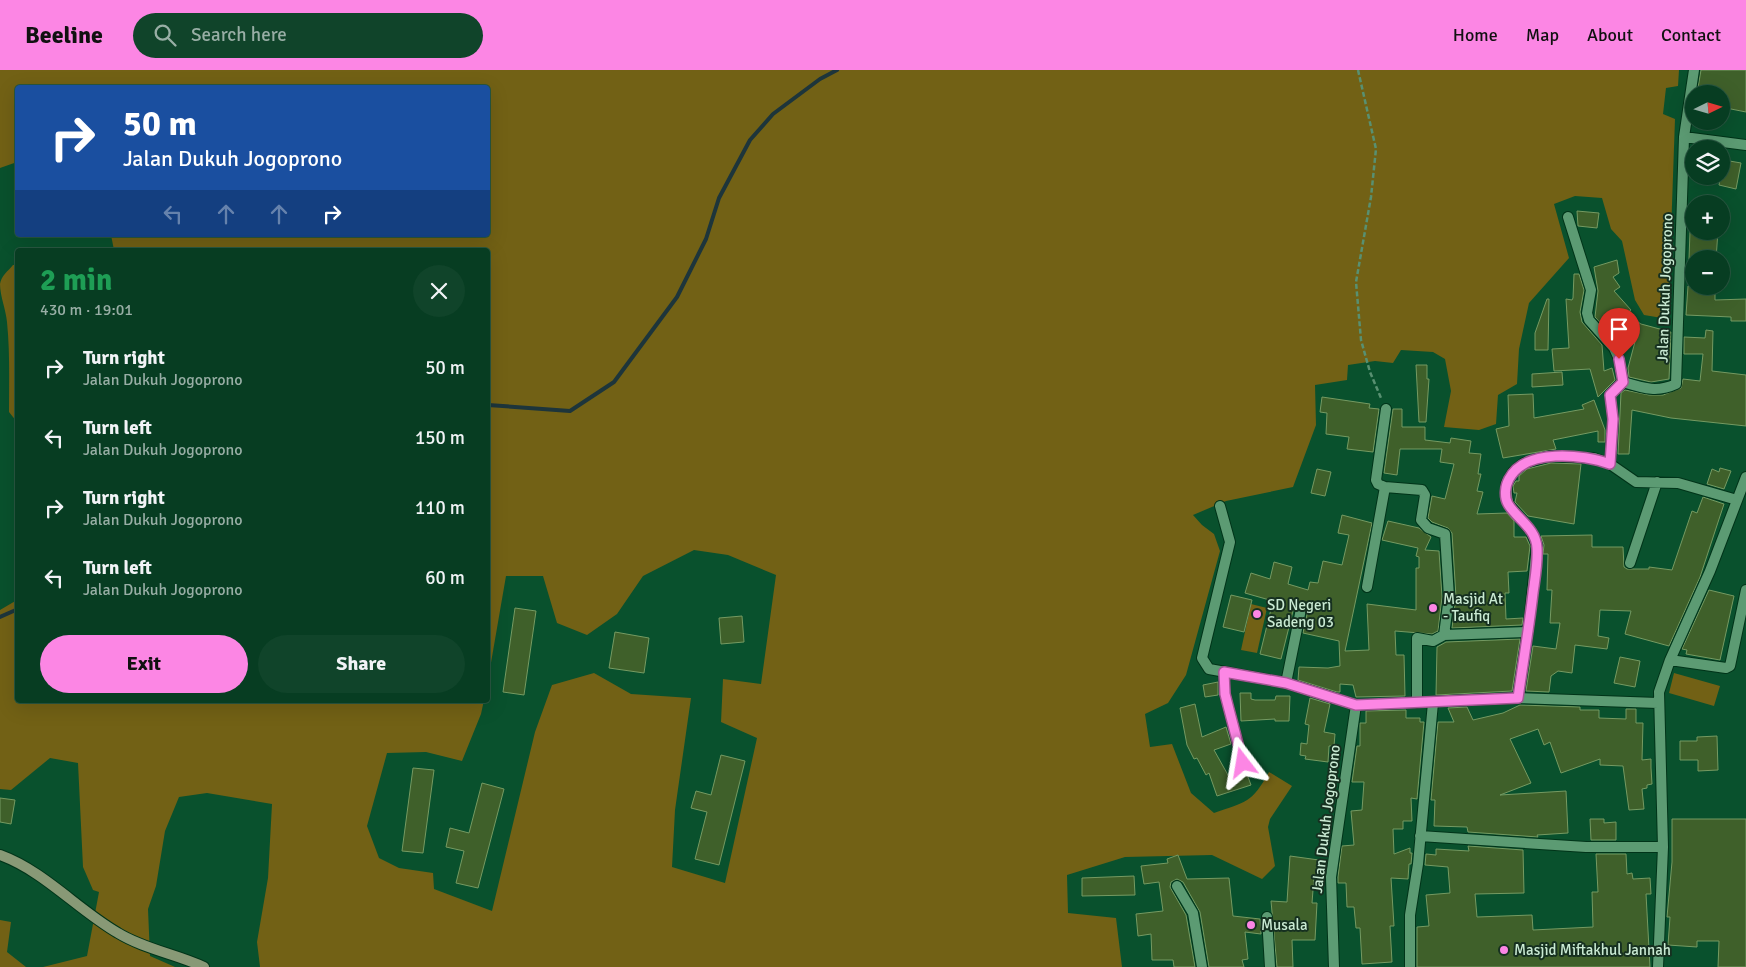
<!DOCTYPE html>
<html lang="en">
<head>
<meta charset="utf-8">
<style>
  :root { --surface:#073d22; --page:#10442a; --text:#f1f3f6; --muted:#98aea5; --line:#285640; --accent:#fc86e4 }
  body { margin:0; font-family:Signika,sans-serif; background:var(--page); color:var(--text); height:100vh; display:flex; flex-direction:column; font-size:19px; white-space:nowrap }
  * { box-sizing:border-box; margin:0 }
  p { font-size:16px; color:var(--muted) }
  .icon { flex:none; width:28px; height:28px; fill:none; stroke:currentColor; stroke-width:2; stroke-linecap:round; stroke-linejoin:round }
  .map { position:relative; flex:1; overflow:hidden }
  .drawer { position:absolute; left:15px; top:178px; width:475px; height:455px; display:flex; flex-direction:column; background:var(--surface); border-radius:5px; box-shadow:0 5px 20px #0002,0 0 0 1px var(--line) }
  .drawer>* { flex:none }
  .top-card { position:absolute; left:15px; top:15px; width:475px; height:152px; border-radius:5px; box-shadow:0 5px 20px #0002,0 0 0 1px var(--line); background:#1a4fa0; color:#fff; overflow:hidden }
  .needle { width:32px; rotate:85deg }
  .tools { position:absolute; left:1685px; top:15px; display:grid; gap:10px }
  .tools a { display:grid; place-items:center; width:45px; height:45px; border-radius:50%; background:var(--surface); box-shadow:0 5px 20px #0002,0 0 0 1px var(--line); font-size:25px }
  .pin { position:absolute; display:grid; place-items:center; width:42px; height:42px; color:#fff; margin:-51px -21px; border-radius:50% 50% 50% 0; rotate:-45deg; box-shadow:0 0 5px #0007 }
  .pin .icon { rotate:45deg }
  .me { position:absolute; width:55px; margin:-28px; rotate:346deg; stroke-linejoin:round; filter:drop-shadow(0 0 4px #0008) }
  .turn { display:flex; align-items:center; gap:18px; height:105px; padding:0 25px; font-size:22px }
  .turn .icon { width:65px; height:65px; stroke-width:2.5 }
  .turn b { display:block; font-size:35px; line-height:42px }
  .lanes { display:flex; align-items:center; height:48px; padding:0 25px; background:#0003; justify-content:center; gap:25px; direction:ltr }
  .lanes .off { opacity:.35 }
  .round { display:grid; place-items:center; flex:none; width:52px; height:52px; border-radius:26px; background:var(--page) }
  .summary { display:flex; align-items:center; justify-content:space-between; height:85px; padding:0 25px }
  h1 { font-size:30px; font-weight:700; line-height:38px; color:#1e9e55 }
  .cta { display:flex; gap:10px; margin-top:auto; padding:10px 25px }
  .cta a { flex:1; height:58px; border-radius:30px; background:var(--accent); color:#111; font-size:20px; font-weight:700; line-height:58px; text-align:center }
  .cta a+a { background:var(--page); color:var(--text) }
  ul { padding:0; list-style:none }
  li { display:flex; align-items:center; gap:15px; height:70px; padding:0 25px }
  li div { flex:1 }
  li b { display:block; font-size:19px }
  li em { font-style:normal }
  header { display:flex; align-items:center; gap:30px; box-sizing:border-box; height:70px; padding:0 25px; background:var(--accent); color:#111 }
  header strong { font-size:24px }
  nav { display:flex; gap:28px; margin-inline-start:auto; font-size:18px }
  .search { width:350px; height:45px; background:var(--page); display:flex; align-items:center; gap:12px; box-sizing:border-box; padding:0 18px; border-radius:28px; color:var(--muted); font-size:19px }
  .map>svg:first-child { display:block }
  .green { fill:#726115 }
  .lines { fill:none; stroke-linecap:round; stroke-linejoin:round }
  .stream { stroke:#1d353b; stroke-width:4 }
  .building { fill:#3f602a; stroke:#759a62 }
  .minor-casing { stroke:#003419; stroke-width:12 }
  .secondary-casing { stroke:#003419; stroke-width:12 }
  .path { stroke:#589071; stroke-width:2.5; stroke-dasharray:5 2.5; stroke-linecap:butt }
  .minor { stroke:#5c9b73; stroke-width:10 }
  .secondary { stroke:#889976; stroke-width:10 }
  .route-casing { stroke:#a45794; stroke-width:12 }
  .route { stroke:#fc86e4; stroke-width:9 }
  .poi-dot { fill:#fc86e4; stroke:#163020; stroke-width:2 }
  .labels { text-anchor:middle; stroke-width:4; stroke-linejoin:round; paint-order:stroke }
  .street-label { font-size:15px; fill:#caead3; stroke:#163020 }
  .poi-label { font-size:15px; fill:#caead3; stroke:#163020; text-anchor:start }
</style>
</head>
<body>
<header>
<strong>Beeline</strong>
<div class="search"><svg class="icon" aria-label="search" viewBox="0 0 24 24"><circle cx="10" cy="10" r="6"/><path d="M15 15l6 6"/></svg>Search here</div>
<nav><a>Home</a><a>Map</a><a>About</a><a>Contact</a></nav>
</header>
<div class="map">
<svg width="1746" height="897" viewBox="0 0 1746 897">
  <rect width="100%" height="100%" fill="#09512d"/>
  <!-- green -->
  <path class="green" d="M0 0H1679L1678 16 1666 18 1663 44 1675 49 1668 249 1644 245 1635 230 1622 171 1611 159 1602 128 1575 126 1554 134 1569 188 1529 233 1519 279 1517 314 1498 325 1496 354 1479 360 1444 357 1451 321 1445 289 1433 282 1401 280 1393 293 1375 291 1348 295 1347 310 1315 315 1316 355 1293 417 1226 431 1193 445 1202 455 1214 464 1220 481 1186 605 1168 633 1145 644 1150 677 1172 674 1191 723 1214 743C1246 732 1252 733 1269 702L1292 716 1270 749 1268 757 1275 796 1262 809 1212 785 1125 787 1067 805 1068 843 1116 848 1122 897H260L257 872 268 808 272 734 207 723 179 727 165 761 156 816 148 839 150 886 175 897H43L87 886 99 822 93 820 83 797 78 693 50 688 11 720 0 719V540L17 530 18 630H484L481 644 462 691 426 682 387 683 367 756 379 788 399 798 433 803 434 819 492 841 535 662 552 615 594 603 631 624 691 628 675 740 672 797 725 813 757 668 721 652 723 609 761 614 776 505 728 485 694 480 643 506 617 544 587 565 557 553 543 506H506L488 610V180H114L111 165H488V18H18L17 92 0 98Z
    M13 195H17V352L9 342C9 311 10 282 7 252 6 240 0 226 0 214 1 206 8 201 13 195Z
    M1251 534 1267 538 1257 583 1241 580Z
    M1674 603 1720 616 1714 636 1669 623Z
    M0 850 11 852 7 882 26 897H0Z"/>
  <g class="lines">
    <!-- stream -->
    <path class="stream" d="M488 335 570 341 614 312 677 227 706 169 719 128 750 70 773 44 820 9 837 0
      M0 547 18 539"/>
  </g>
  <!-- building -->
  <path class="building" d="M1701 0H1746V42L1721 37V24H1697Z
    M1724 90 1741 93 1736 119 1719 115Z
    M1577 141 1599 143 1597 158 1578 156Z
    M1690 161H1718L1716 189H1689Z
    M1617 190 1619 203 1613 207 1620 217 1614 221 1631 240 1626 244 1641 254 1671 262 1669 309 1651 312 1629 307 1628 298 1636 268 1616 253 1608 261 1595 247 1598 221 1594 197Z
    M1574 204H1579L1584 220 1580 242 1582 252 1602 275 1604 301 1612 298 1615 310 1598 327 1590 299 1554 301 1552 279 1569 278 1566 229 1572 230 1573 228Z
    M1688 216H1715V230L1746 229V251H1731V247L1686 245Z
    M1547 229H1549L1548 280H1535V263Z
    M1706 260 1713 261 1712 301 1746 305V356L1671 348 1632 340 1629 384H1618L1621 323 1625 320 1649 325H1663L1681 318 1683 309 1700 311 1703 284H1684V267L1705 268Z
    M1416 295H1427V309H1429L1426 352H1419Z
    M1562 302 1563 315 1532 317V304Z
    M1533 324 1534 348 1584 339 1582 335 1594 330 1605 360V372H1598V361L1553 370 1556 379 1503 388 1496 359 1509 356 1508 325Z
    M1322 327 1370 334 1369 338 1379 339 1373 382 1347 379 1349 367 1326 364 1327 343 1320 342Z
    M1393 339H1402V357H1425V370L1450 373 1451 368 1471 371 1469 383 1481 384 1478 404H1481L1477 421 1483 422 1477 444 1507 443 1514 451V467H1526L1530 476 1527 501 1508 502 1509 523H1505L1506 549 1523 548 1522 555 1452 558 1456 527 1452 463 1448 458 1432 452 1428 448 1432 426 1445 429 1454 394 1440 392 1442 379H1400L1397 405 1384 403Z
    M1551 393 1581 394 1574 454 1528 446 1515 432 1517 423H1514L1513 416 1516 411H1519V406L1527 399Z
    M1720 398 1731 401 1724 419 1707 414 1712 399 1719 402Z
    M1317 399 1331 402 1325 426 1311 423Z
    M1703 427 1724 434 1700 507 1669 576 1625 564 1631 541 1600 540 1598 566 1609 568 1607 579 1575 575 1572 603 1558 601 1551 606 1549 622 1526 621 1533 576 1556 579 1560 553H1550L1552 520H1547L1548 484H1543L1544 475 1541 466 1592 465V477H1623L1624 497 1627 499H1649V497L1672 500 1692 441 1697 443Z
    M1342 445 1372 453 1345 581 1369 580 1367 534 1416 540V498H1419V487L1416 486 1418 478 1382 470 1388 451 1419 458 1431 467 1425 480 1439 481 1442 527 1438 561 1432 564 1395 561 1396 585H1404L1405 626 1356 627 1353 615 1340 614V622H1337L1298 610 1299 597 1328 598 1340 596 1339 571 1303 563 1308 540 1303 532 1298 533 1294 537 1281 589 1260 584 1273 531 1245 523 1251 503 1270 509 1274 492 1292 497 1288 514 1308 520 1310 512 1318 513 1323 491 1342 495 1349 465 1338 463Z
    M1709 520 1734 526 1720 590 1686 584 1687 580 1682 579Z
    M1231 525 1252 530 1244 562 1223 557Z
    M515 538 536 541 524 625 503 622Z
    M742 546 744 572 721 574 719 548Z
    M615 562 649 568 644 603 609 598Z
    M1520 569 1512 621 1436 625 1437 577 1446 572Z
    M1620 587 1640 591 1635 617 1614 613Z
    M1218 612V625L1205 627 1203 615Z
    M1240 623H1251V629L1255 630H1275L1276 626H1290L1289 651H1275V649L1241 651Z
    M1310 628 1330 634 1324 662 1335 664 1334 676H1329L1328 692 1305 689 1306 686 1300 685 1301 673 1307 674 1309 655 1305 654Z
    M1195 634 1202 667 1226 657 1231 674 1214 680 1228 705 1245 699 1251 715 1217 726 1209 703 1206 705 1197 688 1194 689 1187 675 1180 638Z
    M1520 635 1580 637V640H1599V648L1626 649V639H1636V653H1643L1642 690 1651 689V698L1652 714 1647 715V718L1642 719 1644 739 1629 740 1623 696 1600 695V689L1561 703 1550 672 1544 675 1538 659 1510 669 1531 713 1500 725 1566 721 1568 763 1537 765 1538 767 1468 762 1467 757 1434 756 1435 730H1431L1438 652H1454L1448 638 1467 637 1473 650 1503 643Z
    M1406 640V648H1420V652H1424L1417 729 1411 728 1412 751H1403V759H1393L1394 784 1410 778V783H1412L1411 794H1409L1408 809 1391 808 1394 856H1390L1392 892 1362 894 1360 858H1356L1354 837H1347L1346 813H1338V807L1342 776 1354 775 1351 741 1362 740 1364 712H1352L1357 676H1360V653H1366V641Z
    M1717 666 1718 700 1698 701V690H1680V671H1697V667Z
    M721 685 745 691 719 795 695 789 707 742 691 738 696 721 711 725Z
    M413 698 434 700 423 783 402 781Z
    M482 713 504 719 478 818 456 813 464 781 446 777 450 758 469 763Z
    M0 728 15 730 11 754 0 752Z
    M1590 749H1604V753L1616 752V770H1591Z
    M1672 749H1746V897H1718L1719 871H1697V877L1668 875 1670 847H1667L1672 792Z
    M1468 776 1523 780 1524 823 1475 824 1477 847 1532 845 1533 860 1593 857 1592 822H1598L1596 784H1626L1627 804 1632 803 1633 809 1650 808 1651 824H1646L1650 897H1417V857L1429 856 1426 825 1450 823 1448 797 1425 795 1426 784 1436 785V779L1469 781Z
    M1178 785 1187 809 1229 808 1233 846 1260 849 1261 864 1245 862 1248 889 1242 890 1244 897H1209L1200 842 1183 812 1177 809 1171 812 1170 817 1186 845 1195 897H1174L1173 890H1152L1151 864 1138 866 1136 844 1163 841 1159 812 1144 814 1141 796 1168 793 1167 789Z
    M1290 786 1326 791 1324 808 1314 807 1312 833H1317L1315 870H1292L1293 897H1277L1271 831 1287 832Z
    M1134 806 1135 825 1082 826V808Z"/>
  <g class="lines">
    <defs>
      <path id="minor" d="M1684 67 1746 75
        M1568 147 1591 220 1587 243 1589 250 1614 278 1619 289 1623 312
        M1386 339 1376 410 1378 414 1385 417 1422 420 1425 425 1421 450 1428 458 1445 464 1449 527 1444 565
        M1610 394 1613 349 1610 325 1623 312C1643 318 1657 323 1676 314L1684 67 1694 0
        M1220 436 1230 472 1202 588 1209 599 1286 613 1356 635 1518 628 1658 633
        M1630 493 1657 412
        M1367 517 1385 417
        M1444 565 1528 562
        M1670 590 1726 598 1730 596 1746 520
        M1224 602 1225 624 1243 693
        M1286 613 1301 539
        M1518 628 1529 554 1537 475 1531 461 1508 434 1506 414 1513 402 1524 393 1550 386 1594 388 1610 394 1636 412 1678 413 1737 430
        M1417 633V568L1433 571 1444 565
        M1420 766 1586 777H1663
        M1177 816 1193 843 1202 897
        M1267 847 1270 897
        M1334 897 1331 807 1356 635
        M1410 897V845L1418 794 1433 633
        M1658 897 1663 777 1659 622 1670 590 1710 501 1746 407"/>
      <path id="secondary" d="M0 785C44 801 78 840 118 863 144 879 176 884 204 897"/>
    </defs>
    <!-- minor casing -->
    <use href="#minor" class="minor-casing"/>
    <!-- secondary casing -->
    <use href="#secondary" class="secondary-casing"/>
    <!-- path -->
    <path class="path" d="M1358 0 1376 79 1371 127 1356 212 1361 270 1370 302 1381 328"/>
    <!-- minor -->
    <use href="#minor" class="minor"/>
    <!-- secondary -->
    <use href="#secondary" class="secondary"/>
  </g>
  <g class="lines">
    <defs>
      <path id="route" d="M1243 693 1225 624 1224 602 1286 613 1356 635 1518 628C1523 593 1529 558 1533 523 1535 508 1538 493 1537 478 1536 458 1517 449 1508 434 1504 427 1505 416 1509 409 1525 378 1583 384 1610 394L1613 349 1610 325 1623 312 1619 289"/>
    </defs>
    <!-- route casing -->
    <use href="#route" class="route-casing"/>
    <!-- route -->
    <use href="#route" class="route"/>
  </g>
  <!-- markers -->
  <g class="poi-dot">
    <circle cx="1433" cy="538" r="5"/>
    <circle cx="1257" cy="544" r="5"/>
    <circle cx="1251" cy="855" r="5"/>
    <circle cx="1504" cy="880" r="5"/>
  </g>
  <g class="labels">
    <!-- street labels -->
    <g class="street-label">
      <text transform="translate(1665 218) rotate(-88)" y="5">Jalan Dukuh Jogoprono</text>
      <text transform="translate(1326 749) rotate(-83)" y="5">Jalan Dukuh Jogoprono</text>
    </g>
    <!-- poi labels -->
    <g class="poi-label">
      <text x="1443" y="534">Masjid At<tspan x="1443" dy="17">- Taufiq</tspan></text>
      <text x="1267" y="540">SD Negeri<tspan x="1267" dy="17">Sadeng 03</tspan></text>
      <text x="1261" y="860">Musala</text>
      <text x="1514" y="885">Masjid Miftakhul Jannah</text>
    </g>
  </g>
</svg>
<div class="tools">
<a><svg class="needle" viewBox="-14 -14 28 28"><path d="M0-13l5 13h-10z" fill="#e53935"/><path d="M0 13l5-13h-10z" fill="#98aea5"/></svg></a>
<a><svg class="icon" aria-label="layers" viewBox="0 0 24 24"><path d="M12 4l9 5-9 5-9-5zM3 14l9 5 9-5"/></svg></a>
<a>+</a>
<a>−</a>
</div>
<div class="pin" style="left:1619px;top:289px;background:#d93025"><svg class="icon" aria-label="arrive" viewBox="0 0 24 24"><path d="M6 21V4h12l-3 4 3 4H6"/></svg></div>
<svg class="me" style="left:1243px;top:693px" viewBox="-20 -20 40 40"><path d="M0-17L14 15 0 8-14 15z" fill="#fc86e4" stroke="#fff" stroke-width="4"/></svg>
<div class="top-card">
<div class="turn"><svg class="icon" aria-label="right" viewBox="0 0 24 24"><path d="M7 20v-9h11M14 6l5 5-5 5"/></svg><div><b>50 m</b>Jalan Dukuh Jogoprono</div></div>
<div class="lanes"><svg class="icon off" aria-label="left" viewBox="0 0 24 24"><path d="M17 20v-9H6M10 6l-5 5 5 5"/></svg><svg class="icon off" aria-label="ahead" viewBox="0 0 24 24"><path d="M12 20V5M6 11l6-6 6 6"/></svg><svg class="icon off" aria-label="ahead" viewBox="0 0 24 24"><path d="M12 20V5M6 11l6-6 6 6"/></svg><svg class="icon" aria-label="right" viewBox="0 0 24 24"><path d="M7 20v-9h11M14 6l5 5-5 5"/></svg></div>
</div>
<section class="drawer">
<div class="summary"><div><h1>2 min</h1><p>430 m · 19:01</p></div><a class="round"><svg class="icon" aria-label="close" viewBox="0 0 24 24"><path d="M6 6l12 12M18 6L6 18"/></svg></a></div>
<ul>
<li><svg class="icon" aria-label="right" viewBox="0 0 24 24"><path d="M7 20v-9h11M14 6l5 5-5 5"/></svg><div><b>Turn right</b><p>Jalan Dukuh Jogoprono</p></div><em>50 m</em></li>
<li><svg class="icon" aria-label="left" viewBox="0 0 24 24"><path d="M17 20v-9H6M10 6l-5 5 5 5"/></svg><div><b>Turn left</b><p>Jalan Dukuh Jogoprono</p></div><em>150 m</em></li>
<li><svg class="icon" aria-label="right" viewBox="0 0 24 24"><path d="M7 20v-9h11M14 6l5 5-5 5"/></svg><div><b>Turn right</b><p>Jalan Dukuh Jogoprono</p></div><em>110 m</em></li>
<li><svg class="icon" aria-label="left" viewBox="0 0 24 24"><path d="M17 20v-9H6M10 6l-5 5 5 5"/></svg><div><b>Turn left</b><p>Jalan Dukuh Jogoprono</p></div><em>60 m</em></li>
</ul>
<div class="cta"><a>Exit</a><a>Share</a></div>
</section>
</div>
</body>
</html>
